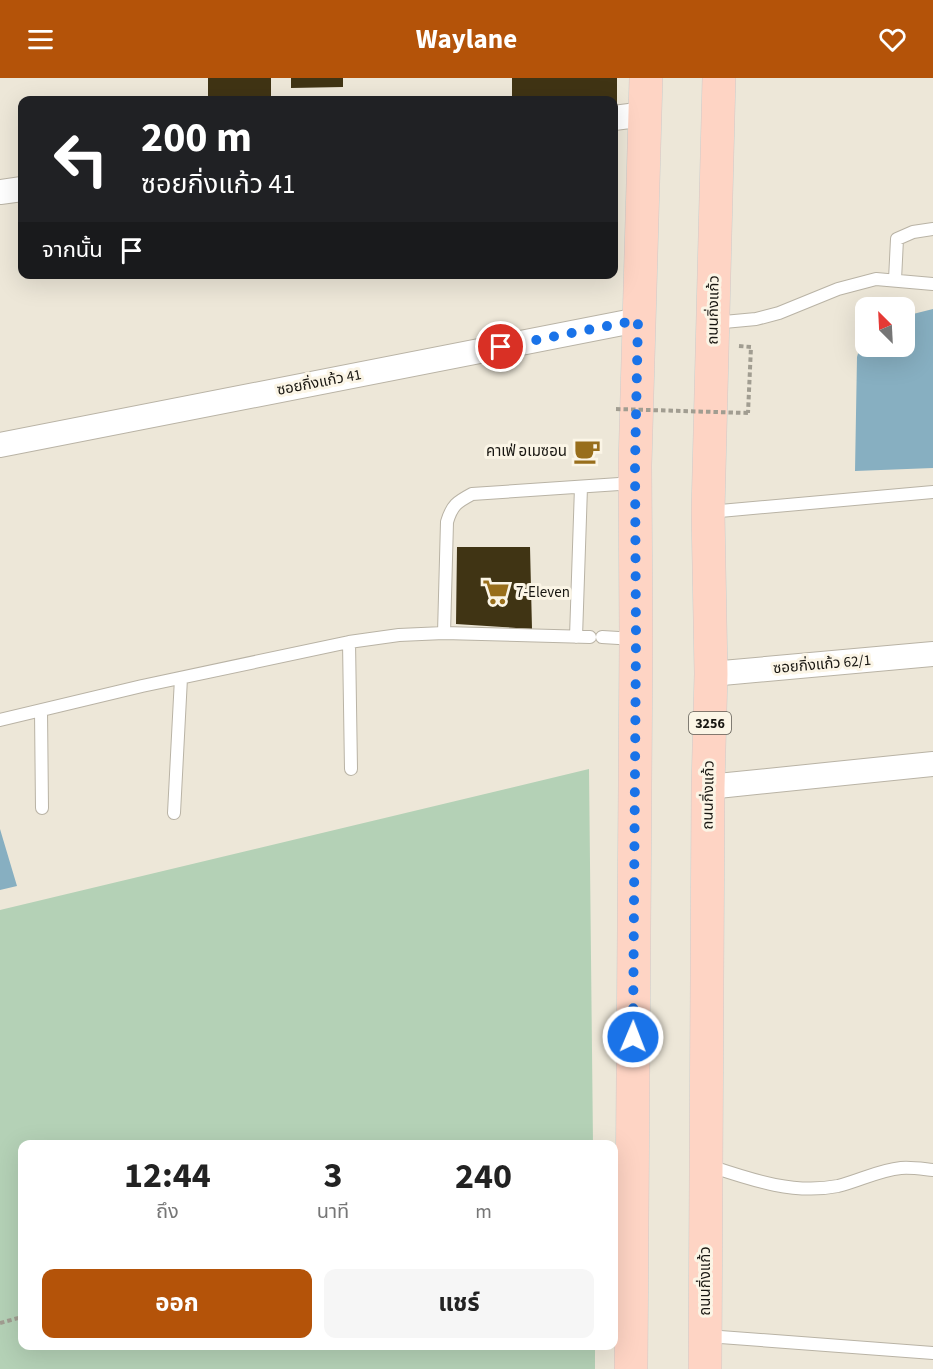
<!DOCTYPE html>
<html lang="th">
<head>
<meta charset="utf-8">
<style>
  :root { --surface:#fff; --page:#f6f6f6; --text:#222; --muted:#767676; --accent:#b45309 }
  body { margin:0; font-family:"Source Sans 3","Noto Sans Thai",sans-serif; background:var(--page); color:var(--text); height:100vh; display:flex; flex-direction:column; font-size:22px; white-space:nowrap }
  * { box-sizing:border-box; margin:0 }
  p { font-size:20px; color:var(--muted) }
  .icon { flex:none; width:33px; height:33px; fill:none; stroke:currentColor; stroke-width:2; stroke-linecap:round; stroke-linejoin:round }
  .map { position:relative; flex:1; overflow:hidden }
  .drawer { position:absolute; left:18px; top:1062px; width:600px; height:210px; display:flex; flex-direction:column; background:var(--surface); border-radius:12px; box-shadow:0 6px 24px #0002 }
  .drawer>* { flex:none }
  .banner { position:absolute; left:18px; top:18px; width:600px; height:183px; border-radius:12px; box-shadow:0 6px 24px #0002; background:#202124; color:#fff; overflow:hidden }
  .needle { width:39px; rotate:336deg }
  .buttons { position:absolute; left:855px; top:219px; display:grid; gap:12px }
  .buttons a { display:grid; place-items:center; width:60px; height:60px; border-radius:12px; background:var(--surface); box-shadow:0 6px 24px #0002; font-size:30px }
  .pin { position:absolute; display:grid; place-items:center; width:51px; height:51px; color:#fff; margin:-26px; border:3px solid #fff; border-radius:50%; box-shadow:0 2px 6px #0007 }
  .me { position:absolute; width:66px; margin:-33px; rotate:1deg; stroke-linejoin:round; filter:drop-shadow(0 0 4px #0008) }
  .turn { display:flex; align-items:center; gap:21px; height:126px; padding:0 24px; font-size:27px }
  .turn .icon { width:78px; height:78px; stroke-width:2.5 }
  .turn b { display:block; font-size:42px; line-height:51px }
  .then { display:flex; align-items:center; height:57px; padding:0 24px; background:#0003; gap:12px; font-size:22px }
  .eta { display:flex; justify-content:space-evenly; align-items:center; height:102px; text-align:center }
  .eta b { font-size:36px; font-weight:700; line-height:42px }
  .primary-button { display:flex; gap:12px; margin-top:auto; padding:12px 24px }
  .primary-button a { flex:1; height:69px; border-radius:12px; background:var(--accent); color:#fff; font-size:24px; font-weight:700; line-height:69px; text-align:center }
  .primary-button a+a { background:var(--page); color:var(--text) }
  header { display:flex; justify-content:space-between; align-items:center; height:78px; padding:0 24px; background:var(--accent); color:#fff; font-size:27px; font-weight:700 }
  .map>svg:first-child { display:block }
  .green { fill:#b4d1b6 }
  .water { fill:#87afc1 }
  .building { fill:#403414 }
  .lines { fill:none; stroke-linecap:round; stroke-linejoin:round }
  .lane-casing { stroke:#b9b3a5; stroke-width:14 }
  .street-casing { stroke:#b9b3a5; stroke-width:26 }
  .primary-casing { stroke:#cccccb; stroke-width:34 }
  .path { stroke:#a19d91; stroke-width:4; stroke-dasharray:4.5 3; stroke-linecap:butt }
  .lane { stroke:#fff; stroke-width:12 }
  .street { stroke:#fff; stroke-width:24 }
  .primary { stroke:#fed4c4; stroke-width:33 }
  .path-bridge { stroke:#a19d91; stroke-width:4; stroke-dasharray:4.5 3; stroke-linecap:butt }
  .route { stroke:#1a73e8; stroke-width:10; stroke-dasharray:0 18 }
  .labels { text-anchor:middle; stroke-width:6; stroke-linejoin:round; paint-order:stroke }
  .shield { fill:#fbf5e6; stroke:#5c5951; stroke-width:1.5 }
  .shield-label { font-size:14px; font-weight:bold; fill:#181611 }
  .street-label { font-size:15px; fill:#181611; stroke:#fbf5e6 }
  .poi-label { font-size:15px; fill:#181611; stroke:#fbf5e6; text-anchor:end }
</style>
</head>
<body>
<header><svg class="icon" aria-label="menu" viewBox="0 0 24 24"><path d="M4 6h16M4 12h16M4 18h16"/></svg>Waylane<svg class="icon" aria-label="heart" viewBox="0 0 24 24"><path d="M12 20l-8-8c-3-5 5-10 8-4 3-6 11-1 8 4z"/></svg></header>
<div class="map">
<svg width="933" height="1291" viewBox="0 0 933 1291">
  <rect width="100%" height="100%" fill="#ede7d8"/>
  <!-- green -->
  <path class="green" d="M589 691 593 1066H22V1268H595V1291H0V832Z"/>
  <!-- water -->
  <path class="water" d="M933 231V390L855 393 857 279 863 258 865 257 866 268H904L905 238Z
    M0 751 17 808 0 812Z"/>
  <!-- building -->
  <path class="building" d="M208 0H271V20H208Z
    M291 0H343V9L291 10Z
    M512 0H617V32H614V22H512Z
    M457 469H530L532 551 456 546Z"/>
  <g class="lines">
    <defs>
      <path id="lane" d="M895 202 897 161 913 154 933 151
        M713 245 756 241 779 235 838 211 876 201 933 206
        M709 434 933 414
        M444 555 447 444C452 427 457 424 472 416L634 405
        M576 559 581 409
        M602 559 635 561
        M349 564 351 691
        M41 633 42 730
        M0 642 142 608 349 564 399 557 444 555 590 559
        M174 735 181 600
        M707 1087C749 1101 793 1117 838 1108 859 1103 879 1092 901 1090 911 1089 923 1091 933 1092
        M707 1258 933 1275"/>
      <path id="street" d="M614 40 645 36
        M0 114 22 111
        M0 367 638 242
        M711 596 933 576
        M708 709 933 686"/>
      <path id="primary" d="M631 1291 636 561 635 387 646 0
        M705 1291 708 709 711 596 708 434 719 0"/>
    </defs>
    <!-- lane casing -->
    <use href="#lane" class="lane-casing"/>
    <!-- street casing -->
    <use href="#street" class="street-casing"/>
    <!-- primary casing -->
    <use href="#primary" class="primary-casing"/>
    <!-- path -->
    <path class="path" d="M739 268 751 269 748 335
      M0 1245 22 1239"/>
    <!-- lane -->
    <use href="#lane" class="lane"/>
    <!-- street -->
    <use href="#street" class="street"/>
    <!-- primary -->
    <use href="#primary" class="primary"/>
    <!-- path-bridge -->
    <path class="path-bridge" d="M616 331 748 335"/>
  </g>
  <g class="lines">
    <!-- route -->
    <path class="route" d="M501 269 638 242 635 387 636 561 633 959"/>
  </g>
  <!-- icons -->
  <defs>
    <symbol id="cafe-bare" viewBox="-9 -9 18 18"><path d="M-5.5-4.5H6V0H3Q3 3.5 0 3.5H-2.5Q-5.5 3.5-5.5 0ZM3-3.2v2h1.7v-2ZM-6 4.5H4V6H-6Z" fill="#986e1b" stroke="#fbf5e6" stroke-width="2.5" paint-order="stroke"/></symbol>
    <symbol id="supermarket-bare" viewBox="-9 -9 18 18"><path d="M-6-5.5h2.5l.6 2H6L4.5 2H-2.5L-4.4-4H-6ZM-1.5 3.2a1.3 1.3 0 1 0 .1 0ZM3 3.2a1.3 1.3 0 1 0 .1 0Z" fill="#986e1b" stroke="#fbf5e6" stroke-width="2.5" paint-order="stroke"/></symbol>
  </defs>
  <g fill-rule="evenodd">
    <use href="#cafe-bare" x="568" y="354" width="38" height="38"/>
    <use href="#supermarket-bare" x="477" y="495" width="38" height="38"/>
  </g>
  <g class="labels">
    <!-- shield labels -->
    <rect class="shield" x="689" y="634" width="42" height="22" rx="4.5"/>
    <g class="shield-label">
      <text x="710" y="650">3256</text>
    </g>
    <!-- street labels -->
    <g class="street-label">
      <text transform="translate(713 232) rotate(-89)" y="5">ถนนกิ่งแก้ว</text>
      <text transform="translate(319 304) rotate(-11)" y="5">ซอยกิ่งแก้ว 41</text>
      <text transform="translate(822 586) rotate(-5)" y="5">ซอยกิ่งแก้ว 62/1</text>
      <text transform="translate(708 717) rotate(-89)" y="5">ถนนกิ่งแก้ว</text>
      <text transform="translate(705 1203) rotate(-90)" y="5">ถนนกิ่งแก้ว</text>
    </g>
    <!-- poi labels -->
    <g class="poi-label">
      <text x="567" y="378">คาเฟ่ อเมซอน</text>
      <text x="516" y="519" text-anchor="start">7-Eleven</text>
    </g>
  </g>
</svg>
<div class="buttons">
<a><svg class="needle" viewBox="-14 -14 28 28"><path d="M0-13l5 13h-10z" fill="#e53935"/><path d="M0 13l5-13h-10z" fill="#767676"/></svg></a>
</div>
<div class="pin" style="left:501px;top:269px;background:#d93025"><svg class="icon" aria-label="arrive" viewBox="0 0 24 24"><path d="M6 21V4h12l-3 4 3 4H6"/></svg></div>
<svg class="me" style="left:633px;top:959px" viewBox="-20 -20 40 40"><circle r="17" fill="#1a73e8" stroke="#fff" stroke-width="3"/><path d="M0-11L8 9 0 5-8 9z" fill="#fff"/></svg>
<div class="banner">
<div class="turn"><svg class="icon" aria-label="left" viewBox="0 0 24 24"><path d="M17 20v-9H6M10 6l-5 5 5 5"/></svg><div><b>200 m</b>ซอยกิ่งแก้ว 41</div></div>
<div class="then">จากนั้น<svg class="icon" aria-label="arrive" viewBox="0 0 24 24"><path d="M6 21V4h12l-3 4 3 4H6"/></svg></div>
</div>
<section class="drawer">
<div class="eta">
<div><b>12:44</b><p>ถึง</p></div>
<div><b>3</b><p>นาที</p></div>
<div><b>240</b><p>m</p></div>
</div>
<div class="primary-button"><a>ออก</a><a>แชร์</a></div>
</section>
</div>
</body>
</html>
